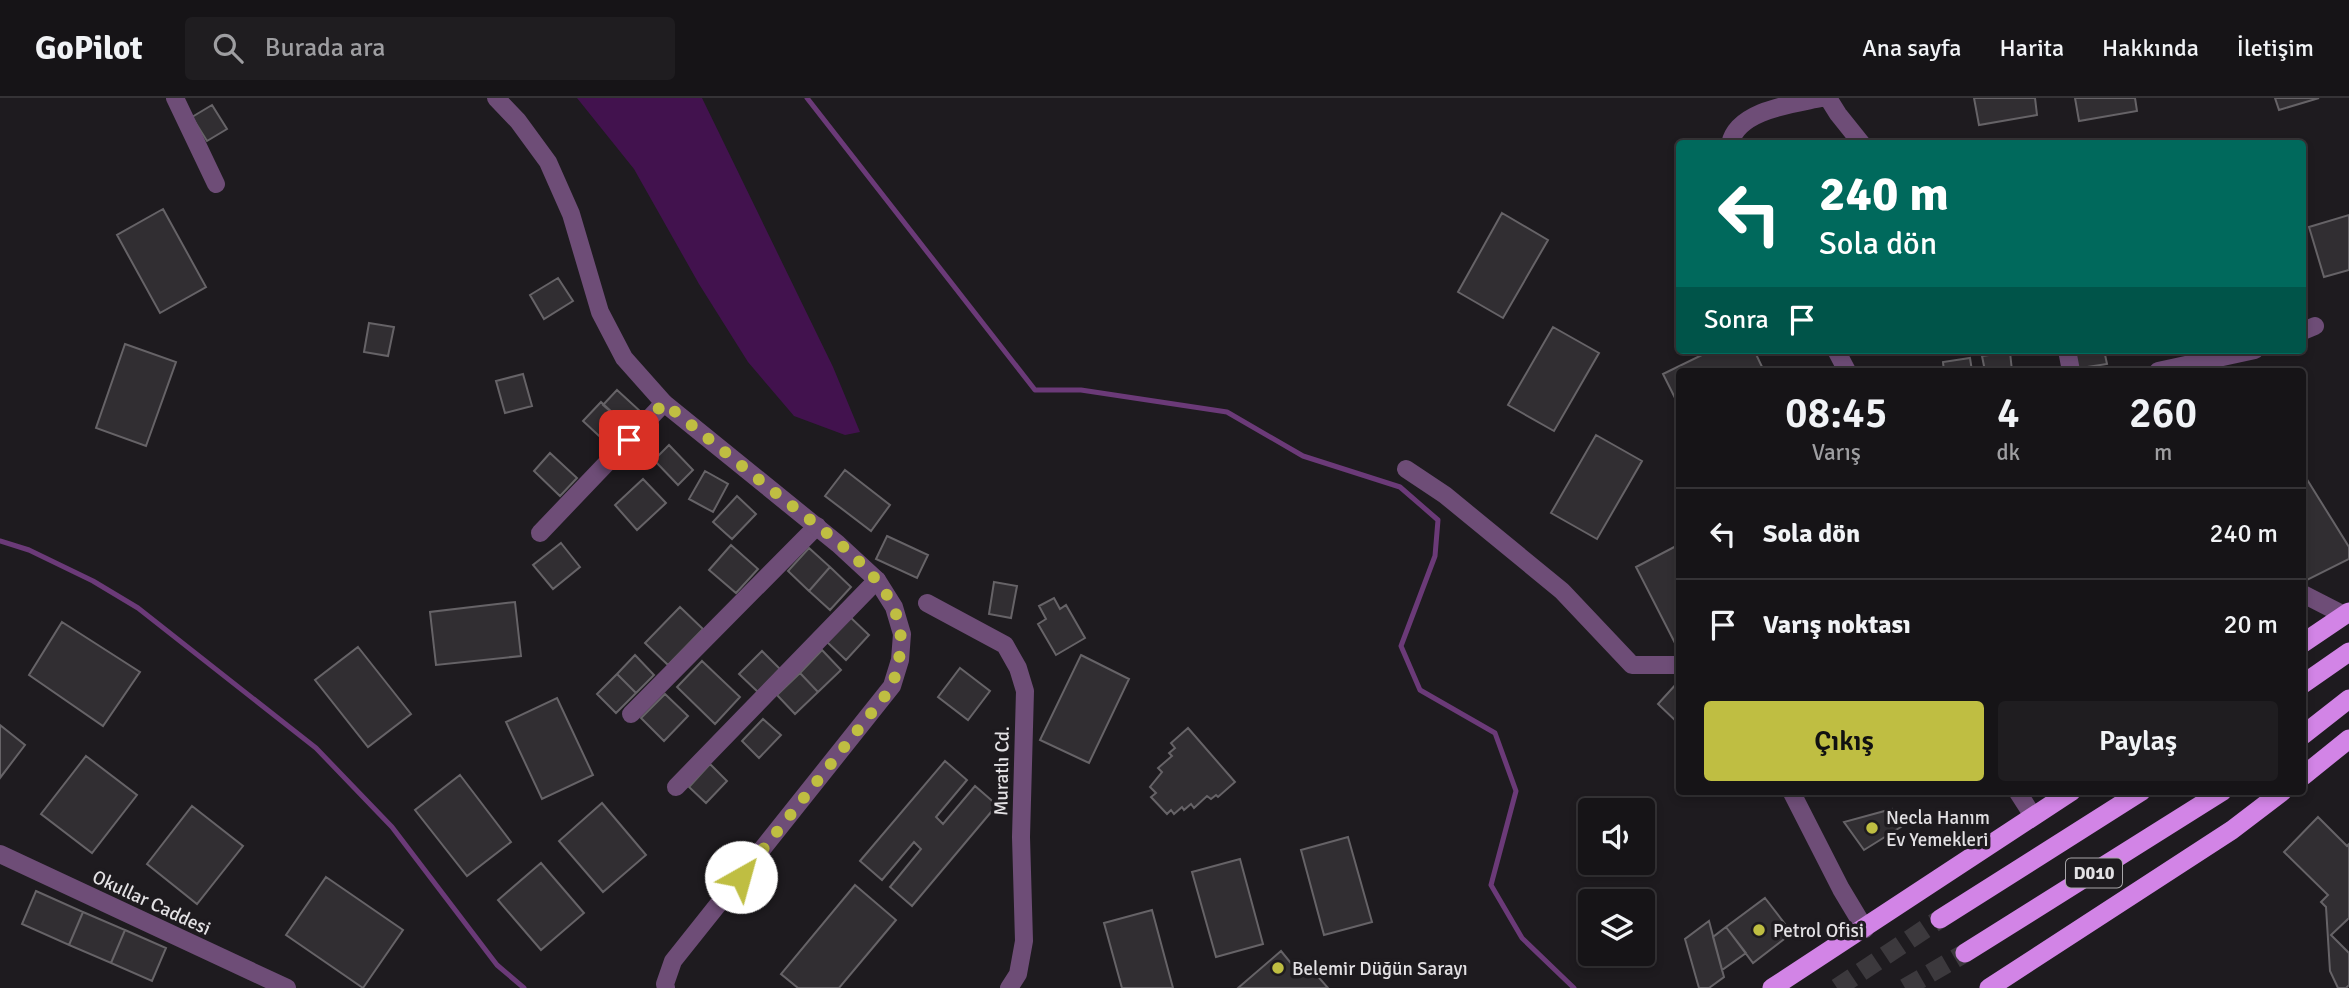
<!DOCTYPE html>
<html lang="tr">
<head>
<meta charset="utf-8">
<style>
  :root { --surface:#161417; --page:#1f1d20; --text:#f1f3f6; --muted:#9e9ea1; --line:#353336; --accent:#bfbe42 }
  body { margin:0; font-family:Signika,sans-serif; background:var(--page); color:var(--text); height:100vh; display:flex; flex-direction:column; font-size:26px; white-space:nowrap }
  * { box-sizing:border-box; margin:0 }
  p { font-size:23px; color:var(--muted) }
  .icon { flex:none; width:38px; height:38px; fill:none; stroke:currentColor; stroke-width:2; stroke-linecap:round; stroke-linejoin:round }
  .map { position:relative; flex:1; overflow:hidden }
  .details { position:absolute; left:1676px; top:270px; width:630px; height:427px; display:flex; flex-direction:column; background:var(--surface); border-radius:7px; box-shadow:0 4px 10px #0003,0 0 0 2px var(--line) }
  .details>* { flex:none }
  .top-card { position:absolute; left:1676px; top:42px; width:630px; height:214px; border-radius:7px; box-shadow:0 4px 10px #0003,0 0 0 2px var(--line); background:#00695c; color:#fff; overflow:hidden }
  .tools { position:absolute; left:1578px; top:700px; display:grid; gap:14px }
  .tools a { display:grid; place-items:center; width:77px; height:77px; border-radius:7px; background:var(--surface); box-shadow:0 4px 10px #0003,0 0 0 2px var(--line); font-size:35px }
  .pin { position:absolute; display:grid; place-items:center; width:60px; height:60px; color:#fff; margin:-30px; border-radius:14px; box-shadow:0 4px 10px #0006 }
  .me { position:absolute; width:77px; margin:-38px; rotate:38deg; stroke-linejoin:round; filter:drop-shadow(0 0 5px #0008) }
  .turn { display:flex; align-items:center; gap:24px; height:147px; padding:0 28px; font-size:32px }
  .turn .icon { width:91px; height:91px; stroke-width:2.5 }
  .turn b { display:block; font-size:49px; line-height:60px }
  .then { display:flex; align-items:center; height:66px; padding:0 28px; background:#0003; gap:14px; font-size:26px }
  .eta { display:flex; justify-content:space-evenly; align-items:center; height:119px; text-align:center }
  .eta b { font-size:42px; font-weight:600; line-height:49px }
  .cta { display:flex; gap:14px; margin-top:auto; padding:14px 28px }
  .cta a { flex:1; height:80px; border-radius:7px; background:var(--accent); color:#111; font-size:28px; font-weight:600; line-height:80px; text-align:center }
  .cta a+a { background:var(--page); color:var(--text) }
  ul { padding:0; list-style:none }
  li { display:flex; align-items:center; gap:21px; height:91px; padding:0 28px; border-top:2px solid var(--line) }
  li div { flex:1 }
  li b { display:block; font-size:26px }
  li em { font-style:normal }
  header { display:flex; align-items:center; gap:42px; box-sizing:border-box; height:98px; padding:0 35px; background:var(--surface); border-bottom:2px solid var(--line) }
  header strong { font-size:33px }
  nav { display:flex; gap:38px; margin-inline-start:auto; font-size:24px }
  .search { width:490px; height:63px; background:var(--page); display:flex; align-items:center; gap:18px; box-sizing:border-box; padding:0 24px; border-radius:7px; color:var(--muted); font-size:26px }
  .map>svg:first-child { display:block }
  .green { fill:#42124e }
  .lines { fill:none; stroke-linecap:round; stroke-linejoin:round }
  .stream { stroke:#6b3a78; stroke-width:5 }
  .building { fill:#312e32; stroke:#666367; stroke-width:2 }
  .trunk-tunnel { stroke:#3c393d; stroke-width:19; stroke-dasharray:19 10; stroke-linecap:butt }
  .minor { stroke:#6e4d77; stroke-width:18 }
  .tertiary { stroke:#6e4d77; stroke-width:18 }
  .trunk { stroke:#d284e6; stroke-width:19 }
  .route { stroke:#bfbe42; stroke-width:12; stroke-dasharray:0 21.6 }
  .poi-dot { fill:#bfbe42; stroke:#1e1b1f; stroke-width:2.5 }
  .labels { text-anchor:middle; stroke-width:7; stroke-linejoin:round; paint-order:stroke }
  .shield { fill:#1e1b1f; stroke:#a8a6a9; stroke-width:2 }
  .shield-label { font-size:18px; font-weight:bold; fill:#e3e1e4 }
  .street-label { font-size:19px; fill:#e3e1e4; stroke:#1e1b1f }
  .poi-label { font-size:19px; fill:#e3e1e4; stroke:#1e1b1f; text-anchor:start }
</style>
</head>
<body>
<header>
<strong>GoPilot</strong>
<div class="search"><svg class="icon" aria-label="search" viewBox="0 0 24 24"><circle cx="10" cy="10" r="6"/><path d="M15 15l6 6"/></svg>Burada ara</div>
<nav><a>Ana sayfa</a><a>Harita</a><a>Hakkında</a><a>İletişim</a></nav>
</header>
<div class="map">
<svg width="2349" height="890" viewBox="0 0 2349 890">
  <rect width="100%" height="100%" fill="#1e1b1f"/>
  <!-- green -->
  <path class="green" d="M577 0H702L833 269 860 334 845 337 794 318 748 264 699 186 634 71Z"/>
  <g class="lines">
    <!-- stream -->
    <path class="stream" d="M807 0 1035 292H1081L1227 314 1303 358 1400 389 1438 422 1435 458 1401 548 1420 592 1495 635 1516 693 1491 787 1522 840 1574 890
      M0 443 29 452 93 483 138 510 316 650 392 729 497 867 524 890"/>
  </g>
  <!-- building -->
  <path class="building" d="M1974 0H2035L2037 17 1979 27Z
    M2075 0H2135L2137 13 2079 23Z
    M2275 0H2319L2279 12Z
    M212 7 227 31 207 43 192 19Z
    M163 111 206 189 160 215 117 137Z
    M1502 115 1548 142 1503 220 1458 194Z
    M2349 117V172L2324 179 2309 129Z
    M558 180 573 203 544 221 530 197Z
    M369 225 394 229 388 258 364 254Z
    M1553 229 1599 255 1554 333 1508 307Z
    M125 246 176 264 146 348 96 330Z
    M1712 252H1754L1764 273H1680V310L1663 276Z
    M2071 252H2104L2107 266 2074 271Z
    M2010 254 2012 273H1985L1982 258Z
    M1970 260 1972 273H1944L1943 264Z
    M523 276 532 308 505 315 496 283Z
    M617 292 641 314 628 329 603 307Z
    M601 304 628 329 610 348 583 323Z
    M1596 337 1642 363 1597 441 1551 415Z
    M669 347 693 372 678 387 654 362Z
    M550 355 577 380 560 398 534 373Z
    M845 372 890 407 871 433 825 398Z
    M705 373 728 386 713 414 689 401Z
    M2303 375 2349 449V461L2303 484Z
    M643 381 666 405 637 432 615 407Z
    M737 398 756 416 732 441 713 424Z
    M887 438 928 457 917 480 876 461Z
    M561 445 580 469 553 491 533 467Z
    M1680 446V547L1677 549 1636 469Z
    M731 447 758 471 736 495 709 472Z
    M809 450 830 469 809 493 788 473Z
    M830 469 851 489 830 512 809 493Z
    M994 484 1017 488 1011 520 989 516Z
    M1054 500 1060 511 1066 507 1085 540 1056 557 1038 526 1046 521 1039 508Z
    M515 504 521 558 436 567 430 514Z
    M680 509 703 531 668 567 645 545Z
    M849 518 869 537 846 562 826 543Z
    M62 524 140 574 103 628 29 577Z
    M358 549 411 616 368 649 315 582Z
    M822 552 841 572 818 594 800 575Z
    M762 553 780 571 758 594 739 576Z
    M635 557 654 577 636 595 617 576Z
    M1081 557 1129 581 1089 665 1040 642Z
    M702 563 740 599 715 626 677 589Z
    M960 570 990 593 968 622 938 599Z
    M800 575 818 594 795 616 777 597Z
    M617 576 636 595 616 615 597 596Z
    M1678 584 1680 586 1679 626 1658 606Z
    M665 596 688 618 664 643 641 620Z
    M557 600 593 677 542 701 506 624Z
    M763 621 781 637 759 660 742 643Z
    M0 627 25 647 0 680Z
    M1188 630 1235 684 1218 699 1216 697 1211 701 1207 698 1194 710 1191 706 1184 712 1182 709 1174 716 1171 712 1167 716 1151 699 1156 695 1150 689 1162 674 1158 670 1172 658 1169 655 1175 650 1171 645Z
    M86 658 137 697 92 755 41 716Z
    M945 663 967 682 936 719 943 726 975 688 997 707 912 808 890 789 921 751 914 744 882 782 860 763Z
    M710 666 727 683 706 705 689 689Z
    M460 677 511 744 467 778 415 712Z
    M602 705 646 757 603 794 559 743Z
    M192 708 243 748 197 806 147 766Z
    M1892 711 1904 727 1864 752 1844 724Z
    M2318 719 2347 748 2349 746V820L2331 837 2349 855V887L2346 890H2338L2330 873 2326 809 2321 804 2328 797 2284 754Z
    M1348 739 1372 824 1324 837 1301 752Z
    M1240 761 1263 846 1216 859 1192 774Z
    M541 765 584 815 541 852 498 802Z
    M326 779 403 832 363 890 286 837Z
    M855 787 896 822 839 890H798L781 876Z
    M36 793 83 814 69 847 22 826Z
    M1765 800 1792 835 1753 865 1726 829Z
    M1152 812 1173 890H1122L1104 825Z
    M83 814 125 832 111 865 69 847Z
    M1709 823 1724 879 1709 890H1699L1685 841Z
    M1726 829 1746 855 1722 872 1713 839Z
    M125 832 166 850 152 883 111 865Z
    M1281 853 1298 874 1308 867 1328 890H1238Z"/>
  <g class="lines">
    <!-- trunk-tunnel -->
    <path class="trunk-tunnel" d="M1837 890 1940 821
      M1905 890 1965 855"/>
    <!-- minor -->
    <path class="minor" d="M175 0 216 86
      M1828 0 1838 16 1862 46
      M1730 46C1737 12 1793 6 1821 0
      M2303 233 2315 228
      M1836 252 1847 273
      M2067 252 2071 273
      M2158 273 2255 252
      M1406 371 1445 397 1562 493 1632 567H1680
      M540 435 664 305
      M2303 496 2344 517
      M927 505 1005 547 1018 570 1025 593 1021 739 1024 843 1018 876 1009 890
      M631 616 817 428
      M676 689 877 482
      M1791 693 1841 791 1865 831
      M2017 693 2033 718
      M0 756 287 890"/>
    <!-- tertiary -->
    <path class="tertiary" d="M496 0 518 23 548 64 571 116 600 214 624 260 664 305 838 446 877 482 894 509 902 536 900 562 892 588 673 863 665 886 666 890"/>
    <!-- trunk -->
    <path class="trunk" d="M2303 545 2349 514
      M2303 586 2349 554
      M2303 637 2349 601
      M2303 678 2349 641
      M1940 821 2142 693
      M1965 855 2223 693
      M1772 890 2072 693
      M1989 890 2232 732 2283 693"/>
  </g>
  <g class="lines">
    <!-- route -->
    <path class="route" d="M629 342 664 305C702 335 739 366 777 396 812 424 878 469 894 511 906 539 900 560 892 589L741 779"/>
  </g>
  <!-- markers -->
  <g class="poi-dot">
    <circle cx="1872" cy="730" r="7"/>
    <circle cx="1759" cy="832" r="7"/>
    <circle cx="1278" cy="870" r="7"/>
  </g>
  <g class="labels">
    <!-- shield labels -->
    <rect class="shield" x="2066" y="760.5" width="56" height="29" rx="5"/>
    <g class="shield-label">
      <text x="2094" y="781">D010</text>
    </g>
    <!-- street labels -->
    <g class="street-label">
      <text transform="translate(1001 673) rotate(-89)" y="7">Muratlı Cd.</text>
      <text transform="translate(152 804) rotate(25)" y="7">Okullar Caddesi</text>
    </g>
    <!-- poi labels -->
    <g class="poi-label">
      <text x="1886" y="726">Necla Hanım<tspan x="1886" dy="22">Ev Yemekleri</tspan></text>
      <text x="1773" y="839">Petrol Ofisi</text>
      <text x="1292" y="877">Belemir Düğün Sarayı</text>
    </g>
  </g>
</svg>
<div class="tools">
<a><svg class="icon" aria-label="sound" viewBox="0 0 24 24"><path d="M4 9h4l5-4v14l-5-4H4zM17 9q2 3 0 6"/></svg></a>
<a><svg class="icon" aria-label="layers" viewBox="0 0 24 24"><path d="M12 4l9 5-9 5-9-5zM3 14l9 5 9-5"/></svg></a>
</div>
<div class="pin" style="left:629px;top:342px;background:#d93025"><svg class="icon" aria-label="arrive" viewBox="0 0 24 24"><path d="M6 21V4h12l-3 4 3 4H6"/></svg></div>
<svg class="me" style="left:741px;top:779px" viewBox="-20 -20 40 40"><circle r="19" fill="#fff"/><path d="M0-13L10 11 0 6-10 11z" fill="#bfbe42"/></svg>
<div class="top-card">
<div class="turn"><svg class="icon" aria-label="left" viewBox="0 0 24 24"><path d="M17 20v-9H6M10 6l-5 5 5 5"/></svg><div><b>240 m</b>Sola dön</div></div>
<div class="then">Sonra<svg class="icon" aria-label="arrive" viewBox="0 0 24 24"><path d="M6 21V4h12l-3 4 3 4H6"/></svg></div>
</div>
<section class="details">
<div class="eta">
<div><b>08:45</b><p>Varış</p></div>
<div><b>4</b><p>dk</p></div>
<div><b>260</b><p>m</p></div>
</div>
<ul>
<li><svg class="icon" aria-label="left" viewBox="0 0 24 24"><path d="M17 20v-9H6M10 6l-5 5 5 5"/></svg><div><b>Sola dön</b></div><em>240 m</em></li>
<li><svg class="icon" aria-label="arrive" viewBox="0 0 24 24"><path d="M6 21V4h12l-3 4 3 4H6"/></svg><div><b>Varış noktası</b></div><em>20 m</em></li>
</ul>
<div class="cta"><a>Çıkış</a><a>Paylaş</a></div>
</section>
</div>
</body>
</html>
